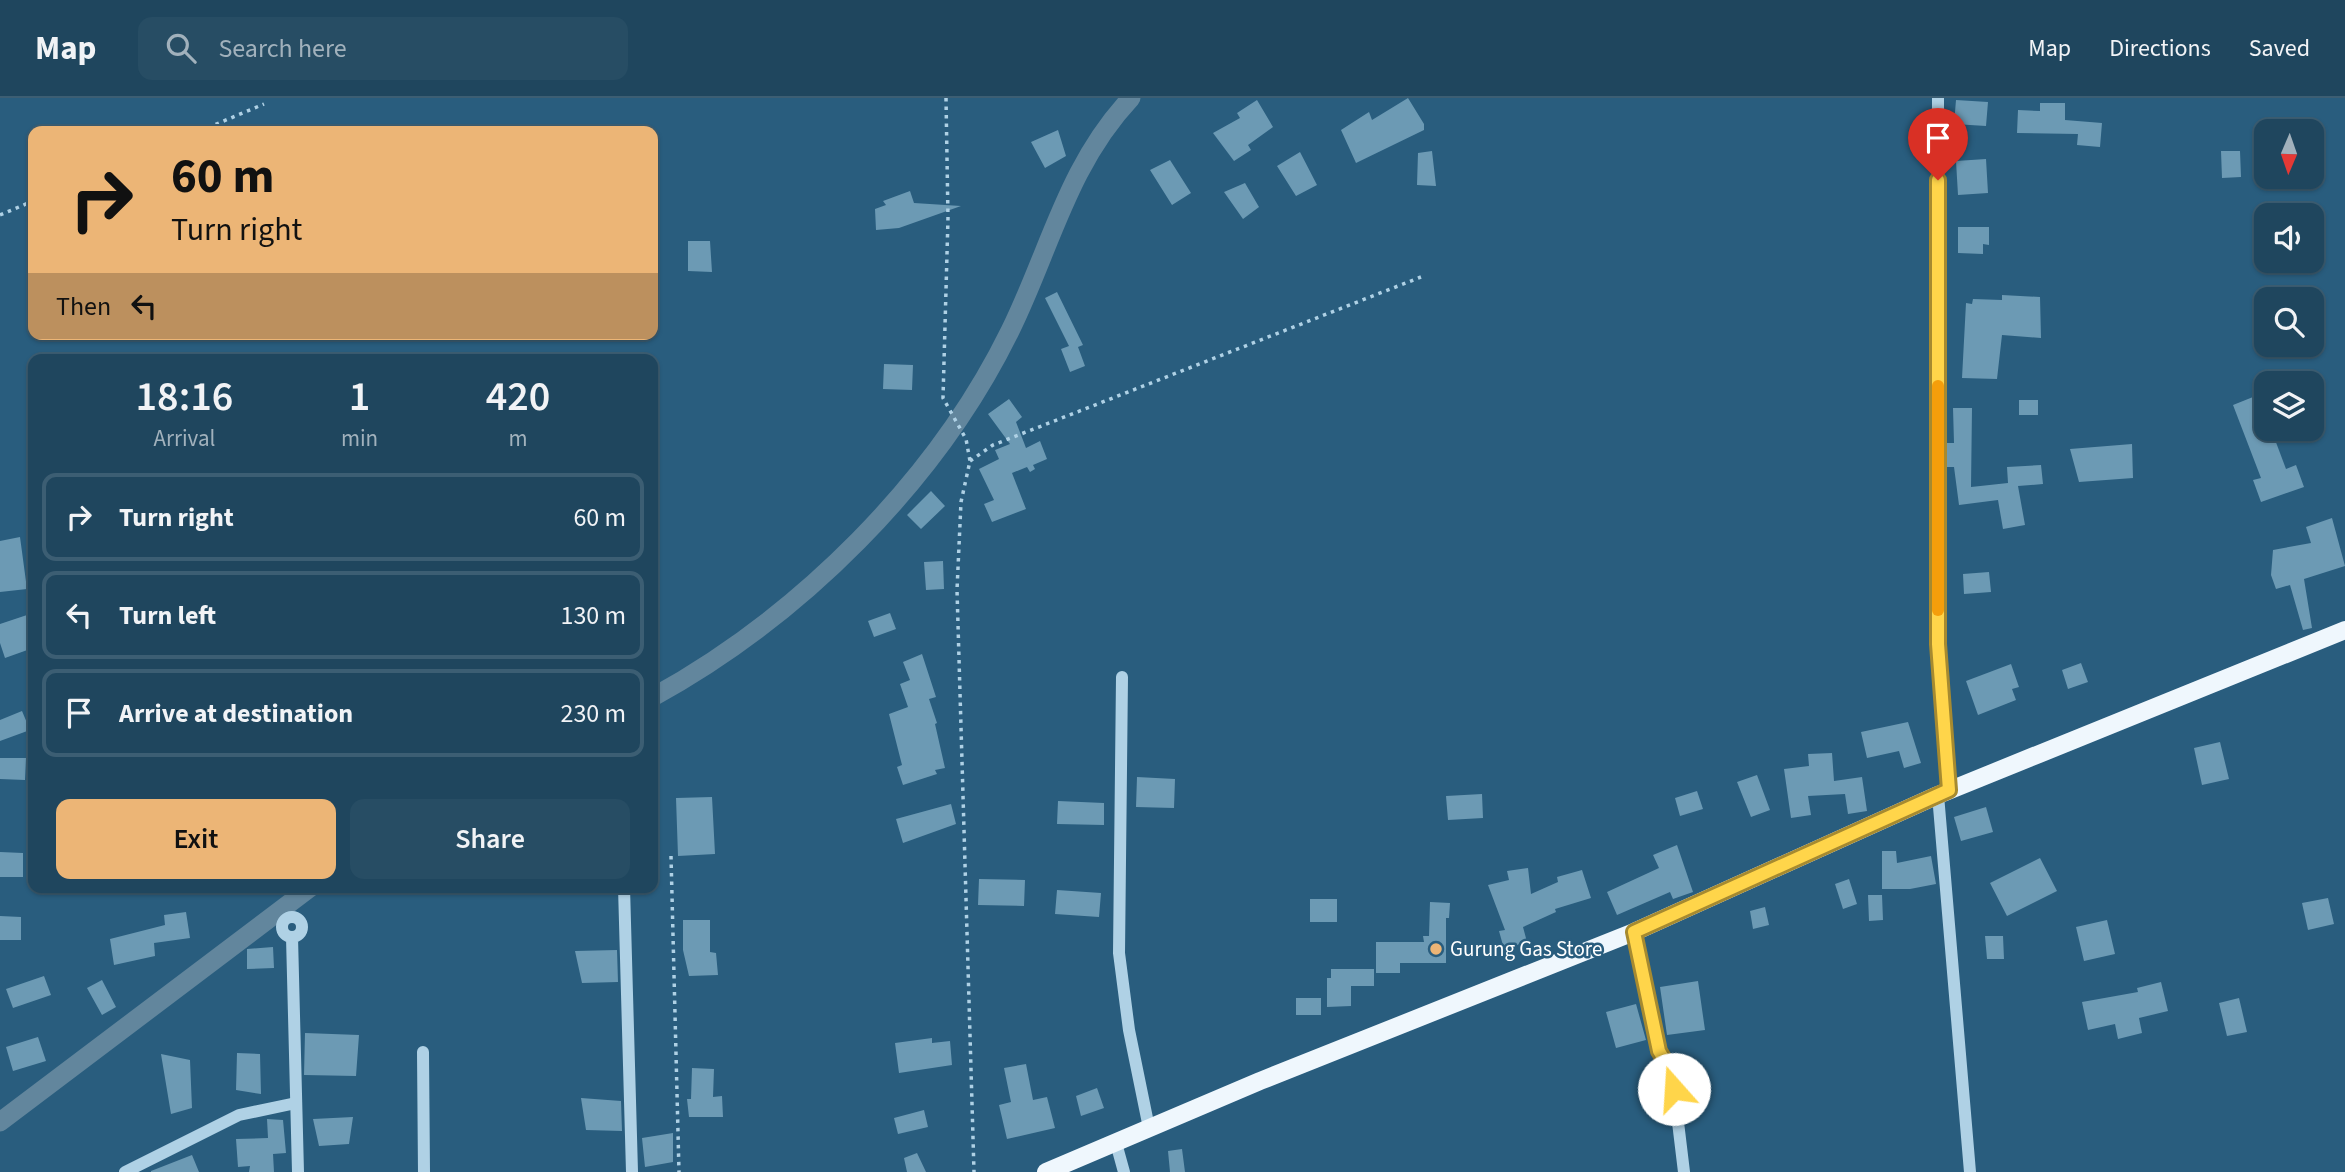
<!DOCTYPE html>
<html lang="en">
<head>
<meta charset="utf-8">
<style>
  :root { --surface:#1f465e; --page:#274d64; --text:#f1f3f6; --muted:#a1b1bc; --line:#3c5e73; --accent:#ecb576 }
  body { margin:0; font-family:"Source Sans 3",sans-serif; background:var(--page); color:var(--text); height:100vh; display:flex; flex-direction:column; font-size:26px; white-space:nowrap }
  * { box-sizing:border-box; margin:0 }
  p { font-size:23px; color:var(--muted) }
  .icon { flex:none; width:38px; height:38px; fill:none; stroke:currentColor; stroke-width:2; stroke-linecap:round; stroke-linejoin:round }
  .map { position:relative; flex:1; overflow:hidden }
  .side { position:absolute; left:28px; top:256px; width:630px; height:539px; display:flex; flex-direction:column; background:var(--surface); border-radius:14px; box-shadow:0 2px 5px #0004,0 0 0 2px var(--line) }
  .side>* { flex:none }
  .banner { position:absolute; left:28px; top:28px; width:630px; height:214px; border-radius:14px; box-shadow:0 2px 5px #0004,0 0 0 2px var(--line); background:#ecb576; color:#111; overflow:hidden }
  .needle { width:46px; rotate:182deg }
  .fabs { position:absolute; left:2254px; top:21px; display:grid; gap:14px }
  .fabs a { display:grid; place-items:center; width:70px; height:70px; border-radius:14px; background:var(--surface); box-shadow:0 2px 5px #0004,0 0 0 2px var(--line); font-size:35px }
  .pin { position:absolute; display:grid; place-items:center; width:60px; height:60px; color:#fff; margin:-72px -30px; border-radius:50% 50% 50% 0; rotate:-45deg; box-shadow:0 0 7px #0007 }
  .pin .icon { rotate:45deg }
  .me { position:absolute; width:77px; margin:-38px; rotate:341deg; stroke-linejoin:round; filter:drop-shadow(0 0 5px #0008) }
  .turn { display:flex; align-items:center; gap:24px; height:147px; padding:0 28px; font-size:32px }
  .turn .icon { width:91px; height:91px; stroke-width:2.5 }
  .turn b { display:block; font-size:49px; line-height:60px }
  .then { display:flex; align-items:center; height:66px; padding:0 28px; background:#0003; gap:14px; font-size:26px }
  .eta { display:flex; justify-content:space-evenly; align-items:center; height:119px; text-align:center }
  .eta b { font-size:42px; font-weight:600; line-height:49px }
  .cta { display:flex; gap:14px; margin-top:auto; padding:14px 28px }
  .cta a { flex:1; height:80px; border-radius:14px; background:var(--accent); color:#111; font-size:28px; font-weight:600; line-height:80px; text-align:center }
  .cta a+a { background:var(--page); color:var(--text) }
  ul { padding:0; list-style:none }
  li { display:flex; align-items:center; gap:21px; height:88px; margin:0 14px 10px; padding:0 14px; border:4px solid var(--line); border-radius:14px }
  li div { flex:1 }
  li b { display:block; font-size:26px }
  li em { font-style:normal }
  header { display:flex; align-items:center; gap:42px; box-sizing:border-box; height:98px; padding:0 35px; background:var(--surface); border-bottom:2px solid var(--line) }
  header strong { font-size:33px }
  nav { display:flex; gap:38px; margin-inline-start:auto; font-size:24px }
  .search { width:490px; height:63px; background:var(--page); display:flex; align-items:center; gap:18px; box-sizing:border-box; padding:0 24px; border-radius:14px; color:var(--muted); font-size:26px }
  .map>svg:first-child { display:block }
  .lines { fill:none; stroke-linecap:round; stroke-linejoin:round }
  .canal { stroke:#62869d; stroke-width:19 }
  .building { fill:#6c9ab4 }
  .path { stroke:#afd1e5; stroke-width:3.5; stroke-dasharray:3.5 5; stroke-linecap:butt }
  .minor { stroke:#afd1e5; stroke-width:12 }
  .major { stroke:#eff7fd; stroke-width:18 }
  .route-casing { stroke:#a68a30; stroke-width:18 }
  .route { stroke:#ffd54a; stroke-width:12 }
  .slow { stroke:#f59e0b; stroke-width:12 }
  .poi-dot { fill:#ecb576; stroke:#295d7e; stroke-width:2.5 }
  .labels { text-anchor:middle; stroke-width:5; stroke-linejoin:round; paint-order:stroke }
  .poi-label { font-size:21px; fill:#fff; stroke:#295d7e; text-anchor:start }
</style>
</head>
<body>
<header>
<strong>Map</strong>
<div class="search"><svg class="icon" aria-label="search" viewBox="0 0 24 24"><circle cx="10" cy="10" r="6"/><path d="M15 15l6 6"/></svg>Search here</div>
<nav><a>Map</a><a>Directions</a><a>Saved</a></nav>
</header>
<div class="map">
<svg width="2345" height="1074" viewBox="0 0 2345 1074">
  <rect width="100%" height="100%" fill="#295d7e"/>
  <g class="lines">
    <!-- canal -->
    <path class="canal" d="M653 599C799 519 936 384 1010 233 1050 152 1067 68 1131 0
      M0 1024 311 789"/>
  </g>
  <!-- building -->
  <path class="building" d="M1408 0 1424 26V32L1356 65 1341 32 1369 14 1372 22Z
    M1257 2 1273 29 1248 47 1251 52 1234 63 1213 35 1240 20 1237 15Z
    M1956 2 1988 4 1986 28 1954 26Z
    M2040 5H2065V22L2102 25 2100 49 2077 47 2078 36 2017 35 2018 12 2040 13Z
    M1058 32 1066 58 1045 70 1031 44Z
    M1432 53 1436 88 1417 87 1418 55Z
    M2221 53H2240L2241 79 2222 80Z
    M1300 54 1317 87 1296 98 1277 68Z
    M1986 61 1988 95 1958 97 1956 63Z
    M1170 62 1191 95 1172 107 1150 72Z
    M1245 85 1259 109 1243 121 1224 94Z
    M910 93 914 105 961 108 899 130 876 132 875 111 886 107 883 103Z
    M1958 129H1989V147L1983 146V156L1958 155Z
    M688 143H710L712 174 688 173Z
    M1057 194 1083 247 1078 249 1085 268 1070 274 1061 251 1069 248 1045 200Z
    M2002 197 2040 199 2041 240 2002 237 1997 281 1962 280 1966 205 1972 206 1973 201 2002 202Z
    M884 266 913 267 912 292 883 291Z
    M2258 297 2266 318V331H2271L2286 371 2296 367 2304 389 2261 404 2253 382 2261 380 2233 307Z
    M1009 301 1022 319 1016 324 1026 350 1040 343 1047 361 1033 367 1035 371 1030 374 1027 369 1012 375 1026 411 992 424 984 406 994 402 979 371 999 361 995 352 1010 346 988 316Z
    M2019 302H2038V317H2019Z
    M1953 310H1972L1971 389 2008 385 2007 369 2041 367 2043 386 2018 388 2025 427 2003 431 1998 402 1959 407 1954 369H1947V345H1954Z
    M2132 346 2133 380 2079 384 2070 351Z
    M931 393 945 408 921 431 907 417Z
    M2332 420 2345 468 2304 481 2312 530 2303 532 2290 487 2276 491 2271 477 2273 452 2311 445 2306 429Z
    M20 439 27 491 0 494V443Z
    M943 463 944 491 926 492 924 464Z
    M1989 474 1991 494 1964 496 1963 476Z
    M890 515 896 531 874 539 868 523Z
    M30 516 33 550 5 560 0 545V526Z
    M922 556 936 599 929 601 937 625 935 626 945 670 935 672 937 676 903 687 897 669 902 667 889 616 908 609 900 586 910 582 903 564Z
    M2081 565 2088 584 2068 591 2062 572Z
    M2011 566 2019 589 2012 591 2016 602 1978 617 1966 583Z
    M22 613 30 632 0 643V622Z
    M1908 624 1921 665 1904 670 1899 653 1867 660 1861 634Z
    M2220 644 2229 681 2202 687 2194 650Z
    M1832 655 1834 683 1862 679 1867 713 1848 716 1845 696 1808 698 1811 717 1791 720 1784 671 1809 668 1808 656Z
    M0 660H26L25 682 0 681Z
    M1757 677 1770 712 1751 719 1737 684Z
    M1137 679 1175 681 1174 710 1136 709Z
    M1697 693 1703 711 1680 718 1675 700Z
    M1482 696 1483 720 1448 722 1446 698Z
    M712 699 715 756 678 758 676 700Z
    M1058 703 1104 705V727L1057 726Z
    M951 706 956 726 903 745 896 721Z
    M1986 709 1993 734 1961 743 1954 719Z
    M1677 747 1693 794 1673 801 1670 794 1617 817 1607 794 1659 770 1653 757Z
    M1882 753H1896L1897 765 1931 758 1936 786 1910 791H1882Z
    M0 754 23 755V779H0Z
    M2040 760 2057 793 2007 818 1990 785Z
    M1528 770 1531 796 1558 784 1557 779 1582 772 1591 800 1555 811 1556 814 1523 829 1527 844 1504 851 1499 833 1505 832 1488 787 1509 782 1507 773Z
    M979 781 1025 782 1024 808 978 807Z
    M1849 781 1857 806 1843 811 1835 786Z
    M1057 792 1101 795 1099 819 1055 816Z
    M1868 797H1882L1883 822 1869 823Z
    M2328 800 2334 826 2308 832 2302 805Z
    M1310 801H1337V824H1310Z
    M1430 804 1450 805 1449 820H1446V865H1400V875H1376V844H1424L1423 838H1429Z
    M1765 809 1769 827 1753 831 1750 813Z
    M186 814 190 840 154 845 155 858 114 867 110 841 165 827 164 817Z
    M0 818 21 819V842H0Z
    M683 822H710V854L716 855 718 877 689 878 683 852Z
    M2107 822 2115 856 2084 863 2076 829Z
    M1985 838H2003L2004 861H1987Z
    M273 849 274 870 247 871V851Z
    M617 852 618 884 582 885 575 853Z
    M1331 871H1374V888H1351V908L1327 909V880H1331Z
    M44 878 51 897 13 910 6 891Z
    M102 882 116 909 102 917 87 890Z
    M1698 883 1705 932 1667 937 1660 889Z
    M2161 884 2168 913 2139 920 2142 935 2118 941 2115 926 2088 932 2082 904 2138 894 2137 890Z
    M1296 900H1321V917H1296Z
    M2239 900 2247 934 2227 938 2219 905Z
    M1636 906 1646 942 1616 950 1606 914Z
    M305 935 359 937 356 978 304 977Z
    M38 939 46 963 13 973 6 949Z
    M932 940V945L950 943 952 967 899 975 895 945Z
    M237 955 260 956 261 996 236 992Z
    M161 956 190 962 192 1010 171 1016Z
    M1026 966 1033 1002 1047 999 1055 1030 1007 1041 999 1007 1011 1004 1004 970Z
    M692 970 714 971 713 999 722 998 723 1019H689L687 1001H691Z
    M1097 990 1104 1010 1081 1018 1076 998Z
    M581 1000 621 1003 622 1033 586 1032Z
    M924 1012 928 1029 898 1036 894 1020Z
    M353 1019 349 1046 319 1048 313 1021Z
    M267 1021 283 1022 286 1055 273 1056 274 1074H249L250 1068 238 1069 236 1041 268 1040Z
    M673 1035V1064L645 1069 642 1040Z
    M1182 1051 1185 1074H1170L1168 1053Z
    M917 1055 926 1074H907L904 1060Z
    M192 1057 199 1074H151V1073Z"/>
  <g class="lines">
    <!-- path -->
    <path class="path" d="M946 0 948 120 943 300 966 341 970 363 961 404 957 492 974 1074
      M200 33 264 6
      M0 117 33 103
      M970 363 993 347 1421 179
      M671 758 679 1074"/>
    <!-- minor -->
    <path class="minor" d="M1938 0V546L1949 692
      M1122 579 1119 855 1129 932 1149 1030
      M1938 697 1970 1074
      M624 789 632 1074
      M282 829a10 10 0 1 1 20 0a10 10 0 1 1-20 0Z
      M1634 834 1659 952 1669 970 1674 991 1684 1074
      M292 839 298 1074
      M423 954 424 1074
      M1116 1045 1124 1074
      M125 1074 239 1017 296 1005"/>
    <!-- major -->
    <path class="major" d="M1046 1074 1260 983 1634 834 1938 697 2345 532"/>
  </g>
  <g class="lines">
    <defs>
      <path id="route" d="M1674 991 1669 970 1659 953 1634 834 1949 692 1938 546V82"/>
    </defs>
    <!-- route casing -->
    <use href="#route" class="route-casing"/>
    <!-- route -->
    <use href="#route" class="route"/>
    <!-- slow -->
    <path class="slow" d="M1938 288V512"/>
  </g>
  <!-- markers -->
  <circle class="poi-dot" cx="1436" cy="851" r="7"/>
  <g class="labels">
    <!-- poi labels -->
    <g class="poi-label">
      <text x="1450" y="858">Gurung Gas Store</text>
    </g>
  </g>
</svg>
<div class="fabs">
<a><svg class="needle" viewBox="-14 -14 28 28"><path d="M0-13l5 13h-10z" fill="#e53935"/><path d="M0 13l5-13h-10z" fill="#a1b1bc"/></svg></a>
<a><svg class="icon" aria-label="sound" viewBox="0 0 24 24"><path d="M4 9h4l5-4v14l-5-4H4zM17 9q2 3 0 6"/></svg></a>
<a><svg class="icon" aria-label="search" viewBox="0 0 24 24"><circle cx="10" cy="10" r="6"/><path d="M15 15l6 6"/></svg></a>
<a><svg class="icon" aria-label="layers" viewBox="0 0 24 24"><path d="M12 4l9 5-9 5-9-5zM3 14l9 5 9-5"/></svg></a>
</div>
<div class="pin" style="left:1938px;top:82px;background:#d93025"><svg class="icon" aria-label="arrive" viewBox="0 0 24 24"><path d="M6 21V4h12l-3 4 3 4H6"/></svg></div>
<svg class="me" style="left:1674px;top:991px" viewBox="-20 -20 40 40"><circle r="19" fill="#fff"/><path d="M0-13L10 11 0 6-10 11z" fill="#ffd54a"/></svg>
<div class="banner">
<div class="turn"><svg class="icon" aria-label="right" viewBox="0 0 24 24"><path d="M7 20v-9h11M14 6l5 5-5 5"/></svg><div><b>60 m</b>Turn right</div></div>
<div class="then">Then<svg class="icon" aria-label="left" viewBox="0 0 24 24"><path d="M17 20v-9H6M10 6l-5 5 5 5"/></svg></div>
</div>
<section class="side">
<div class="eta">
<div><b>18:16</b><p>Arrival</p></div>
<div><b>1</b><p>min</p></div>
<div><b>420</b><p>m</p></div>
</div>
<ul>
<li><svg class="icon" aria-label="right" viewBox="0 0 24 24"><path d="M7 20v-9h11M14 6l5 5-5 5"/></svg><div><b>Turn right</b></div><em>60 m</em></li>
<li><svg class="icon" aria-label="left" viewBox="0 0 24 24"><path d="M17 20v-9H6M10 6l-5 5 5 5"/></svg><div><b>Turn left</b></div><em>130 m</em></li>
<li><svg class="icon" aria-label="arrive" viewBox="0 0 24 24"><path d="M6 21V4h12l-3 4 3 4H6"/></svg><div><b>Arrive at destination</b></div><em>230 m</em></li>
</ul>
<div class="cta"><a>Exit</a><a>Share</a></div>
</section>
</div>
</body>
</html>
